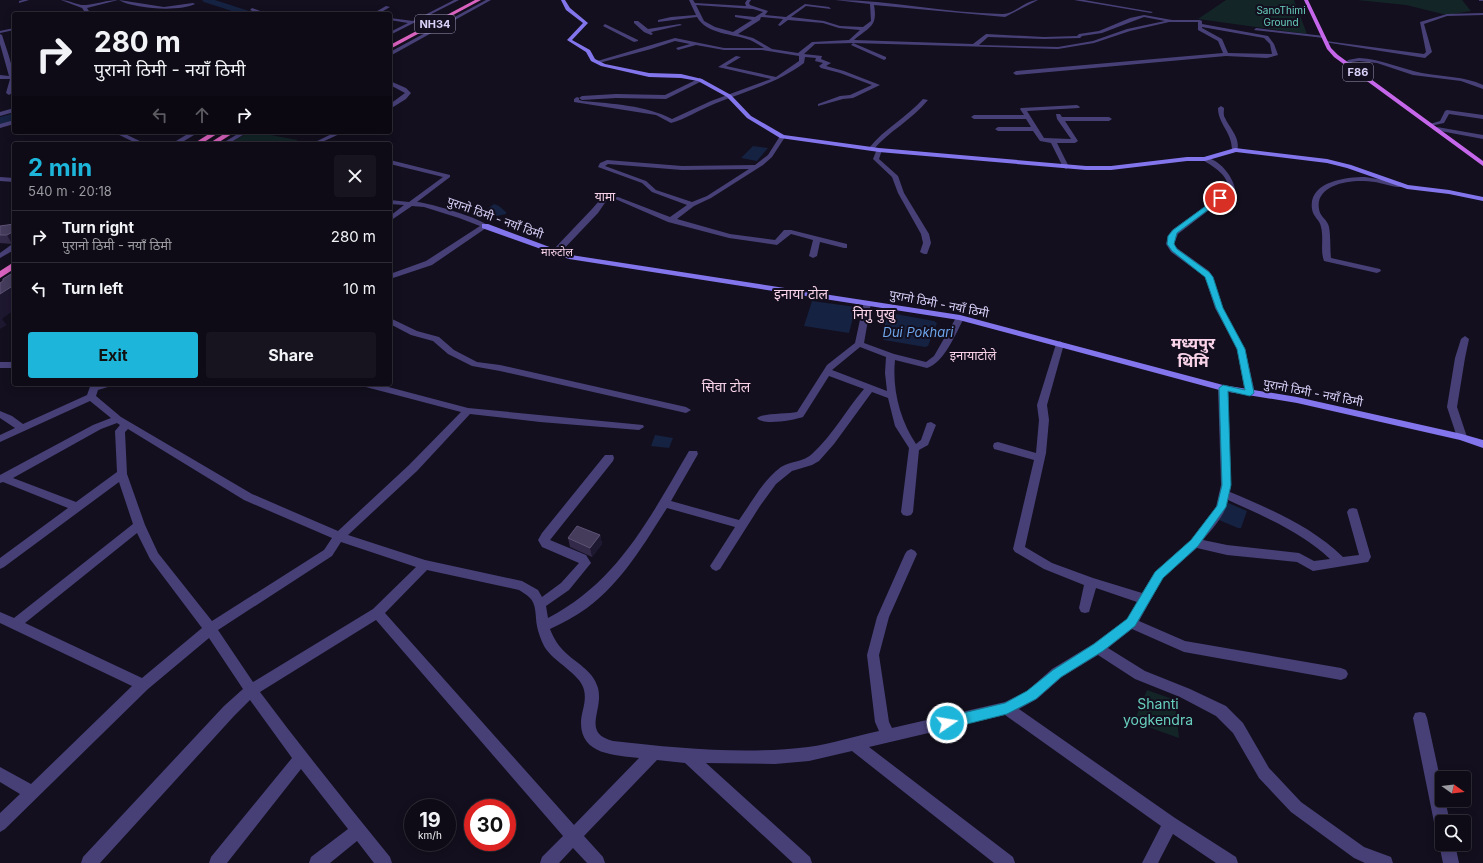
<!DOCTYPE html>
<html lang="en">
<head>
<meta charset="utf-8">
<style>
  :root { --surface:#0e0b16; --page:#17141f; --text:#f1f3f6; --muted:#9b9ba1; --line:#2e2b35; --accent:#1db5d9 }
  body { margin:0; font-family:Inter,"Noto Sans Devanagari",sans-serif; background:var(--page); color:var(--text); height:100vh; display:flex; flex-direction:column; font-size:15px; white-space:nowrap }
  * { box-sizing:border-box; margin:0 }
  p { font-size:13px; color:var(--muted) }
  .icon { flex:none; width:22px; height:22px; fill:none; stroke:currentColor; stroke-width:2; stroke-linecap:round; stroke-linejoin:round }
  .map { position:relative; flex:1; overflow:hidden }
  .side { position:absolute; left:12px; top:142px; width:380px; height:244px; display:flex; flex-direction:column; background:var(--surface); border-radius:4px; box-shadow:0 2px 10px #0003,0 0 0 1px var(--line) }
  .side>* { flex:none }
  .banner { position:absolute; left:12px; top:12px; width:380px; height:122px; border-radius:4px; box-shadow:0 2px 10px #0003,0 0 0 1px var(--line); background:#0e0b16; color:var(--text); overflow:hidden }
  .needle { width:26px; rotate:104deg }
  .buttons { position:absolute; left:1435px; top:771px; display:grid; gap:8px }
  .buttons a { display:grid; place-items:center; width:36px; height:36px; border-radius:4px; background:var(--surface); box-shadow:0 2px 10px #0003,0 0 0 1px var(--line); font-size:20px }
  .speed { position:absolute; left:404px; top:799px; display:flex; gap:8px; font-size:20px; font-weight:700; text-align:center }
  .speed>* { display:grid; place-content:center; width:52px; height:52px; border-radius:50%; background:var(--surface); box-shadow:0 2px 10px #0003,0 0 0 1px var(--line); line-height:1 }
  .speed small { font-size:10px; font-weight:400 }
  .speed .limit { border:6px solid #d22; background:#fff; color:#111 }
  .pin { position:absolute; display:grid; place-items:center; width:34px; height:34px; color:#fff; margin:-17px; border:2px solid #fff; border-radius:50%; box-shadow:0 1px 4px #0007 }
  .me { position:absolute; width:44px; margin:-22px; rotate:78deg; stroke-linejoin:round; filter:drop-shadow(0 0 3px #0008) }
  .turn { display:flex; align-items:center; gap:14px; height:84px; padding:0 16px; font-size:18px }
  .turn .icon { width:52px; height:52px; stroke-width:2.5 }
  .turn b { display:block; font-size:28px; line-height:34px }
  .lanes { display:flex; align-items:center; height:38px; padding:0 16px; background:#0003; justify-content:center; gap:20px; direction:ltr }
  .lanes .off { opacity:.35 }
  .round { display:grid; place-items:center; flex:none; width:42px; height:42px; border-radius:4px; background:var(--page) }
  .summary { display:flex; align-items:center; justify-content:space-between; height:68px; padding:0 16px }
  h1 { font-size:24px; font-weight:700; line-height:30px; color:var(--accent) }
  .action { display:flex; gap:8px; margin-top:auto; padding:8px 16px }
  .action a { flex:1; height:46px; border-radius:4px; background:var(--accent); color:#111; font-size:16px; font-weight:700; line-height:46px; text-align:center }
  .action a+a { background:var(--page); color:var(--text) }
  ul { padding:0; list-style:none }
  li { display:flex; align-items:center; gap:12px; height:52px; padding:0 16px; border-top:1px solid var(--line) }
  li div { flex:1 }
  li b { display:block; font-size:15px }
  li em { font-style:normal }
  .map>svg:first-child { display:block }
  .green { fill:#132527 }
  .water { fill:#152241 }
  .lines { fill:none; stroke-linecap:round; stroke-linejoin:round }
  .river { fill:#152241; fill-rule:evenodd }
  .minor { fill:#474077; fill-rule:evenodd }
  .tertiary { fill:#474077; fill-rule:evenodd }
  .secondary { fill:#8375ec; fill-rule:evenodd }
  .primary { fill:#c667eb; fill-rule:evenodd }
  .trunk { fill:#d862be; fill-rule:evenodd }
  .wall { fill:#332a49 }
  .shaded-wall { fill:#1e1730 }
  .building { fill:#453c5c; stroke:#5c5375 }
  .route { fill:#1db5d9; stroke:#13768d }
  .labels { text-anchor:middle; stroke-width:4; stroke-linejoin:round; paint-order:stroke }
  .far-park-label { font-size:10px; fill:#68cfbf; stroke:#130f1e }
  .shield { fill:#130f1e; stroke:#9e97b7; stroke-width:1 }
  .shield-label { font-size:11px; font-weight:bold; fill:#dad1f9 }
  .far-neighbourhood-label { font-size:11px; fill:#f9d3e8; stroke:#130f1e }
  .far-quarter-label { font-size:12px; fill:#f9d3e8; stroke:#130f1e }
  .street-label { font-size:12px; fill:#dad1f9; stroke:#130f1e }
  .water-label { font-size:13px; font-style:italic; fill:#6da5eb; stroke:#130f1e }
  .neighbourhood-label { font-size:13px; fill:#f9d3e8; stroke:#130f1e }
  .quarter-label { font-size:14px; fill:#f9d3e8; stroke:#130f1e }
  .near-park-label { font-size:14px; fill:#68cfbf; stroke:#130f1e }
  .district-label { font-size:16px; font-weight:bold; fill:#f9d3e8; stroke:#130f1e }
</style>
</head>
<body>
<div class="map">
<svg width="1483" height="863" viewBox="0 0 1483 863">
  <rect width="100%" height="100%" fill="#130f1e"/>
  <!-- green -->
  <path class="green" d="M1226 0H1294L1307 34 1198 19Z
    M1357 0H1462L1471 11 1447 15 1406 5Z
    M249 132H255L297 140 296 144H229Z
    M1147 690 1175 700 1179 738 1134 722Z"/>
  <!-- water -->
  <path class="water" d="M202 0H215L258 14H241L204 2Z
    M753 146 768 148 757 161 741 158Z
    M494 204 499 206 506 212V214L497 216 484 213 486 210Z
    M812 301 856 307 849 333 804 326Z
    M890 313 934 321 937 323 928 346 925 347 884 340 882 338 887 315Z
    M655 435 673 438 669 448 651 446Z
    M1226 502 1247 511 1241 528H1238L1219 520Z"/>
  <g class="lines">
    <!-- river -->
    <path class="river" d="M14 113V121L0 125V117Z"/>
    <!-- minor -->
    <path class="minor" d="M23 0H29L19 3V1Z
      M61 0C69 0 78 6 86 5 97 4 107 0 118 0L87 8 91 14H86L82 8Z
      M119 0 164 7 193 3 195 4C180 12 134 9 119 0Z
      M454 0H459L390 35V32L408 23 390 20V18L413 21Z
      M486 0H491L390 56V52Z
      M689 0H693L695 3 746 6 745 3 747 0H751L749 3 750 5 768 11 765 15 786 17 805 4 829 7 831 9 806 6 791 17 824 21 840 26 863 27 871 21 870 4 835 0C891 0 946 13 1002 14 1014 15 1025 0 1038 0L1005 17 874 5C878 27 869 27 854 40L973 44 986 34 1044 37 1077 36 1079 34 1099 31 1130 18 1144 15 1172 20H1200L1202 21V24L1268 36 1274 44 1278 55 1267 58 1226 56 1016 75 1013 73 1016 71 1223 53 1218 41 1198 30V22H1169L1130 31 1094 43 1058 49 853 43 886 57V59L884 60 851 45 853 43 815 44 804 54 822 56 821 59 831 63 826 66 844 71 880 85 853 98 843 99 818 106V104L840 96 850 95 872 85 840 73 821 68 819 66 823 63 815 61 816 58 805 57 804 63C776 84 745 91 714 104 699 110 686 119 671 123L656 115 574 102V99L577 97 579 98V100L583 101C613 104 645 105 672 119L711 101 771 79 718 67 736 56 741 57 726 66 776 77 799 61V56L762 50H724L696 45 678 50 676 48 690 44 675 41 651 49 599 63 594 62 675 38 724 48H764C759 45 755 42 750 40 734 34 706 34 697 17L658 22V20L671 17 696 15ZM696 5 753 9 763 12 755 17 735 15V17L752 20 733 32 715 27 704 21ZM761 17 783 19 778 25 780 26 788 20 823 23 839 28 860 30 849 40 812 42 798 53 772 49 753 38 738 34 760 20ZM1144 17 1165 21 1127 29 1093 41 1058 47 979 45 988 37 1044 39 1080 38 1082 36 1102 33ZM1202 27 1264 38 1270 44 1272 54 1228 53 1222 39 1202 28Z
      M1074 0H1084L1153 12 1151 13Z
      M1479 0H1483V1H1479Z
      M386 6 390 7 378 14H372Z
      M252 8 266 13V14H260L250 10Z
      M211 12 213 14H203V13Z
      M634 21H638L648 29 680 24 682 25 651 32 653 34 651 35 644 32 634 23Z
      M605 24 638 40V41L634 42 603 26Z
      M14 28V30L0 33V31Z
      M1256 28 1324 36 1326 37 1324 38 1254 30Z
      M0 34 2 35C8 54 17 74 12 93L9 95 6 93 10 79H0V75L9 76 0 44Z
      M1359 58C1382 59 1401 69 1422 73 1443 77 1464 76 1483 85V89L1461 81 1413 75 1377 63 1359 61 1352 62 1348 67 1345 65 1348 60Z
      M700 78 703 80 702 81 666 99 616 98 582 100 579 98 582 96 616 94 665 95Z
      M390 81 406 88 411 93 406 99 390 109V104L405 93 390 85Z
      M923 99 928 100C912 120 889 131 873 150H869V148C884 129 907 117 923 99Z
      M1077 105 1080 107 1079 108 1027 111 1044 138 1071 139 1057 119 1056 114H1060L1062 117H1109L1112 119 1109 121H1065L1078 141 1075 143H1057L1069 167 1066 169 1063 167 1051 143 1040 141 1033 131H998L995 129 998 127H1031L1026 119H974L971 117 974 115H1024L1020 109 1021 108Z
      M1221 106 1224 108C1224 111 1223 115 1225 118 1230 129 1241 138 1237 151L1232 150C1232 132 1218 124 1218 108Z
      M14 108V112L0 116V112Z
      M1447 110 1483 115V119L1449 114 1444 123 1430 126V124L1440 121 1445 111Z
      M14 120V124L0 128V124Z
      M1437 127 1483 135V139L1435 130V128Z
      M113 132H121L146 144H138Z
      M191 132H199L179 144H171Z
      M241 132H248L228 144H221Z
      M336 132H344L322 142 324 144 313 143Z
      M782 135 785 137 772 157 763 165 711 198 694 206 677 219 730 234 775 240 784 230H791L847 244V248H844L820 242 817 256 813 258 809 256 813 240 791 234 777 245 729 238 668 222 613 198 618 197 670 217 687 205 652 192 642 183 598 167 600 163 607 160 682 166 755 165 768 155 780 136ZM608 164 682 170 749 169 707 196 692 202 656 190 646 181 605 166Z
      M877 149 882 150 879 159 898 176 904 193 929 234 931 243 927 254H924L920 252 923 243 921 234 898 193 892 177 873 159Z
      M1203 158C1217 156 1234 177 1235 190L1178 234 1174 244 1177 248 1209 271 1213 277 1223 308 1245 349 1255 393 1250 396 1245 393 1237 349 1215 308 1205 277 1171 252 1166 244 1168 236 1172 230 1229 189C1227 174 1215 168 1203 160Z
      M390 160 450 175V177L417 202C430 203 480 218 489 226L432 265 390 279V274L426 261 480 226 459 218 424 207 412 206 390 221V216L404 205 390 204V200L409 202 443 177 390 164Z
      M1365 177 1402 183 1405 185 1402 187H1397C1386 185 1375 181 1364 181 1346 180 1315 186 1319 209 1320 216 1325 218 1328 224 1331 230 1330 250 1331 258L1380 269 1381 271 1377 273 1324 261C1320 251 1324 238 1321 227 1320 220 1313 217 1312 209 1308 182 1345 177 1365 177Z
      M608 192 611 194 598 213 559 254H553V250L592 209 606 193Z
      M11 245H14V250L0 258V253Z
      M864 301H867L871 303 864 343 894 354 926 362 934 356 957 316H963L964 318C956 333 944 363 927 368L895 360C892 389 900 420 916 444L921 440 927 423 931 422 936 425 928 445 919 450 913 512 911 515 907 516 903 515 901 512 909 448 895 426 888 398 872 392 834 444 819 461 812 465 792 471 776 484 760 506 720 569 716 571 712 569 710 566 735 527 667 508C644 544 622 582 587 608 576 616 563 623 550 629 554 639 559 647 567 654 579 665 593 671 598 688 604 710 581 733 613 741 677 748 743 755 808 747 831 744 855 736 879 731L875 722 867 655 877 617 905 554 907 551 911 549 915 551 917 554 889 617 879 655 889 722 892 728 1005 702 1027 691 1052 669 1093 644 1127 619 1137 602 1096 588 1089 612 1085 613 1081 612 1079 608 1084 585 1044 569 1015 552 1013 549 1034 460 994 449 993 446 994 443 998 442 1036 453 1039 420 1037 405 1056 344 1060 341 1064 344 1047 405 1049 420 1046 453 1025 547 1052 563 1093 578 1142 593 1155 572 1191 540 1216 507 1221 485 1218 388 1223 385 1228 388 1231 485 1230 492C1270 509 1311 526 1343 557L1359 555 1347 512 1349 509 1353 508 1357 509 1371 557 1368 562 1313 571 1297 562 1227 555 1197 548 1163 578 1139 621 1185 641 1341 668 1346 670 1348 674 1346 678 1341 680 1184 652 1132 629 1108 648 1145 671 1190 689 1226 706 1243 723 1269 768 1301 802 1364 847 1391 857 1393 863H1365L1354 858 1291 812 1259 778 1233 733 1216 716 1180 697 1135 679 1098 655 1062 677 1037 699 1019 709 1175 818 1236 857 1238 863H1216L1173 834 1158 863H1142L1161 826 1005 715 869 747 1013 857 1015 863H994L852 751 809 761 775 764 706 763 810 857 812 863H793L685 763 657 760 584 836 603 857 605 863H587L573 848 559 863H540L542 857 563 836 376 620 260 692C302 748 346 803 390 857L392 863H374L357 841 330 863H309L311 857 348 829 301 769 227 863H209L211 857 292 758 250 700 234 716 100 863H81L83 857 224 706 243 689 209 638 148 689 5 829 0 832V813L20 794 0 782V767L31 784 132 686 0 623V612L14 618 133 524 119 482 4 567 0 569V558L68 508 3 482 0 483V475L93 425 111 418 90 401 0 442V435L15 428 0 418V411L12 416 23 424 87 395 91 384H113L111 386 98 390 96 396 121 417 252 494 338 531 409 465 461 412 362 386 360 384H377L468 408 643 425 644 427 639 430 540 422 470 414 417 471 348 535 425 560 522 581 538 590 542 597 561 583 579 563 542 547 538 540 542 533 605 455H613L614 458 613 461 550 540 586 555 591 563 569 590 546 606 548 618C619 581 650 517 689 451H697L698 454 671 501 739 520C752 502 763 480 781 467 791 461 804 462 812 454 833 435 846 410 864 389L829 376 803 417C794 420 763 426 757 418 762 413 788 414 797 412L827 365 855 343ZM860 347 886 357 885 373 887 391 832 370ZM117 423 120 425 115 431 117 472 76 502 13 478 101 429ZM128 429 244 500 332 538 324 550 212 621 158 553 145 525 127 474 125 432ZM1228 500C1263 516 1302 532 1330 559L1314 561 1299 553 1227 545 1203 540C1213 528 1225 516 1228 500ZM137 533 150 559 202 628 142 678 25 623ZM341 542 416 567 373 609 253 682 218 630 332 556ZM427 570 519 590C522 592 526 594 529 597 537 604 535 616 537 626 538 632 541 640 544 646 553 662 581 674 584 690 587 702 581 712 581 723 581 755 615 755 639 758L574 825 385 613Z
      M390 318 417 331 439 337 454 350 477 362 500 365 686 407 691 410 686 413 500 371 472 366 448 354 433 341 411 335 390 324Z
      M1465 336 1469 339 1465 358 1457 407 1467 437 1462 440 1457 437 1447 407 1455 358 1461 339Z
      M0 362H14V368H0Z
      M1420 712 1425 713 1427 718 1442 787V800H1445L1450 822H1442V830L1437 827 1434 822 1413 718 1415 713Z
      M1442 839V844H1455L1459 863H1443L1439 844Z"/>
    <!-- tertiary -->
    <path class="tertiary" d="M1483 13V15L1447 16 1424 24 1432 52 1425 58 1324 42 1326 41 1424 54 1426 52 1420 22 1447 14Z
      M0 177 14 178V182L0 181Z"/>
    <!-- secondary -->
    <path class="secondary" d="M561 0H565L570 8 588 23 572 40 590 50 595 59 605 64 649 73 681 74 702 79 731 95 751 116 784 135 879 148 1086 166H1111L1187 157H1204L1235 148 1327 159 1351 165 1408 185 1449 190 1483 197V201L1449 194 1407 189 1347 168 1327 163 1236 152 1205 161H1187L1111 170H1086L879 152 780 138 747 118 727 97 698 81 681 78 649 77 601 66 591 61 586 52 567 40 583 23 566 10Z
      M482 224H488L571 255 960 315 1223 385 1297 397 1462 434 1483 440V448L1460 440 1297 403 1223 391 959 320 569 259 482 228Z"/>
    <!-- primary -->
    <path class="primary" d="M1304 0H1308L1331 48 1338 55 1483 161V166L1334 57 1327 49Z"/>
    <!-- trunk -->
    <path class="trunk" d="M475 0H481L390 49V45Z
      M212 132H220L201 144H193Z
      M227 132H235L216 144H208Z
      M14 262V269L0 278V271Z"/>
  </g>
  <!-- wall -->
  <path class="wall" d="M14 224V242L12 244 0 243V226Z
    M600 535 602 544 592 557 570 547 568 538Z"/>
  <!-- shaded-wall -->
  <path class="shaded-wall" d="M14 231V242L12 244 7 235Z
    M14 285V310L2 319 7 325 0 329V294Z
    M600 535 602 544 592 557 590 548Z"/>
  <!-- building -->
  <path class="building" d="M14 224V231L7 235H0V226Z
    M11 274H14V285L0 294V283L3 281V279Z
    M577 526 600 535 590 548 568 538Z"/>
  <!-- route -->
  <path class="route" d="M1218 197 1224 198 1177 233 1174 244 1177 249 1209 272 1213 277 1223 308 1245 349 1254 393 1250 396 1228 391 1231 485 1226 507 1198 546 1163 578 1135 626 1103 651 1061 677 1036 699 1007 714 947 729 942 727 940 723 942 718 1005 703 1027 691 1053 670 1094 644 1127 619 1155 572 1191 540 1217 506 1222 485 1219 388 1223 385 1245 390 1237 349 1216 308 1205 277 1172 251 1167 244 1168 236 1173 230Z"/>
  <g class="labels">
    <!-- far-park labels -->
    <g class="far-park-label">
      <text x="1281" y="14">SanoThimi<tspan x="1281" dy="12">Ground</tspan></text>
    </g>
    <!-- shield labels -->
    <g class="shield">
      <rect x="415" y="15" width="40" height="18" rx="3"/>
      <rect x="1343" y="63" width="30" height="18" rx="3"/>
    </g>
    <g class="shield-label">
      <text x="435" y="28">NH34</text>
      <text x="1358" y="76">F86</text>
    </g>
    <!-- far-neighbourhood labels -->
    <g class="far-neighbourhood-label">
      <text x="557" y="256">मारुटोल</text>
    </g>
    <!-- far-quarter labels -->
    <g class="far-quarter-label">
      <text x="605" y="201">यामा</text>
    </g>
    <!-- street labels -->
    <g class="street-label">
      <text transform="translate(495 218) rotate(20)" y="4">पुरानो ठिमी - नयाँ ठिमी</text>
      <text transform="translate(939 304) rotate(11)" y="4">पुरानो ठिमी - नयाँ ठिमी</text>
      <text transform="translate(1313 393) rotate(11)" y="4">पुरानो ठिमी - नयाँ ठिमी</text>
    </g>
    <!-- water labels -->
    <g class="water-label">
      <text x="918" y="337">Dui Pokhari</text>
    </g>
    <!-- neighbourhood labels -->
    <g class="neighbourhood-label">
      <text x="973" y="360">इनायाटोले</text>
    </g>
    <!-- quarter labels -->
    <g class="quarter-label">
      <text x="801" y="299">इनाया टोल</text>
      <text x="874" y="319">निगु पुखु</text>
      <text x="726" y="392">सिवा टोल</text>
    </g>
    <!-- near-park labels -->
    <g class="near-park-label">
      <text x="1158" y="709">Shanti<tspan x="1158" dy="16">yogkendra</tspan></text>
    </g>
    <!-- district labels -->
    <g class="district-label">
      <text x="1193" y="349">मध्यपुर<tspan x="1193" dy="18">थिमि</tspan></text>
    </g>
  </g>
</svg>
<div class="buttons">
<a><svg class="needle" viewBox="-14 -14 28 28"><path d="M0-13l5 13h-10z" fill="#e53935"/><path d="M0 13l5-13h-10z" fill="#9b9ba1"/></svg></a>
<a><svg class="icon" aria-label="search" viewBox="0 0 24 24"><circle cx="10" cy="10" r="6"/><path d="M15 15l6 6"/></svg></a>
</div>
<div class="speed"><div>19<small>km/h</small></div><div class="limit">30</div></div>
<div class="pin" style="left:1220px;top:198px;background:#d93025"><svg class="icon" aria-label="arrive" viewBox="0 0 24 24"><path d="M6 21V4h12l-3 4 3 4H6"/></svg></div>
<svg class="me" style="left:947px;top:723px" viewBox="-20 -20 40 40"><circle r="17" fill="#1db5d9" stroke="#fff" stroke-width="3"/><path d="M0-11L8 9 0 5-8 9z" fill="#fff"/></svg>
<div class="banner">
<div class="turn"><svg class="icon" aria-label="right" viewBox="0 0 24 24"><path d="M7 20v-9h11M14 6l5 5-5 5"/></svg><div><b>280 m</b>पुरानो ठिमी - नयाँ ठिमी</div></div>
<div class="lanes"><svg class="icon off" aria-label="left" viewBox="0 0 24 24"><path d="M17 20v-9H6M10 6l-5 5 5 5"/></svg><svg class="icon off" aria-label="ahead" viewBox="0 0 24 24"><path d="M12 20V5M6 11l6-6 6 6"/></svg><svg class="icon" aria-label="right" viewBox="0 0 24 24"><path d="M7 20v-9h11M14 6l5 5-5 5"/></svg></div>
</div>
<section class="side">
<div class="summary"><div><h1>2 min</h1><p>540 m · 20:18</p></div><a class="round"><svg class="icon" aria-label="close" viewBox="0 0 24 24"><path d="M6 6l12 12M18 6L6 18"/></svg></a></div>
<ul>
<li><svg class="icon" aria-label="right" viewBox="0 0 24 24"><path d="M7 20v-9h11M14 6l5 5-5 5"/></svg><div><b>Turn right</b><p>पुरानो ठिमी - नयाँ ठिमी</p></div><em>280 m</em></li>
<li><svg class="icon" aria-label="left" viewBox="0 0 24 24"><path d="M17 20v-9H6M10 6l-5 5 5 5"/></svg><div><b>Turn left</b></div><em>10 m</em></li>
</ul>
<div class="action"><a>Exit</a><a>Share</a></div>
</section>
</div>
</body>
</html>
